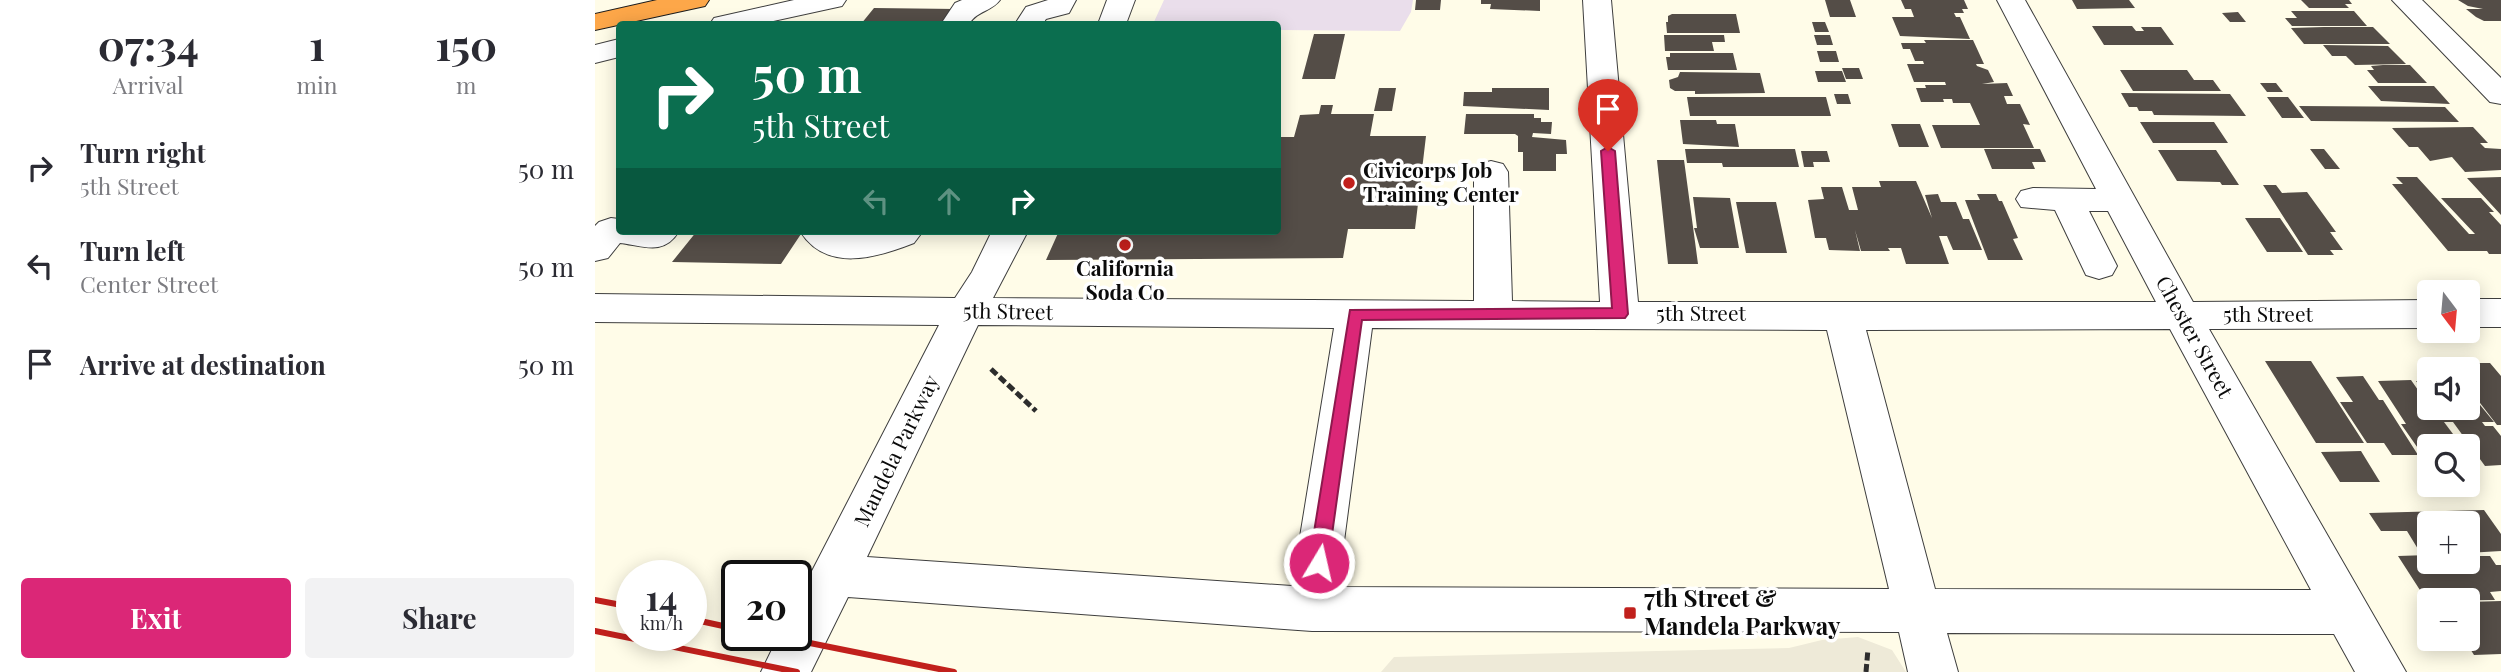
<!DOCTYPE html>
<html lang="en">
<head>
<meta charset="utf-8">
<style>
  :root { --surface:#fff; --page:#f2f2f3; --text:#2b2b33; --muted:#7c7c81; --accent:#db2777 }
  body { margin:0; font-family:"Playfair Display",serif; background:var(--page); color:var(--text); height:100vh; display:flex; flex-direction:column; font-size:26px; white-space:nowrap }
  * { box-sizing:border-box; margin:0 }
  p { font-size:23px; color:var(--muted) }
  .icon { flex:none; width:38px; height:38px; fill:none; stroke:currentColor; stroke-width:2; stroke-linecap:round; stroke-linejoin:round }
  .map { position:relative; flex:1; overflow:hidden }
  .sheet { display:flex; flex-direction:column; background:var(--surface); width:595px }
  .sheet>* { flex:none }
  .guide { position:absolute; left:21px; top:21px; width:665px; height:214px; border-radius:7px; box-shadow:0 4px 18px #0003; background:#0b6e4f; color:#fff; overflow:hidden }
  .needle { width:46px; rotate:164deg }
  .fabs { position:absolute; left:1822px; top:280px; display:grid; gap:14px }
  .fabs a { display:grid; place-items:center; width:63px; height:63px; border-radius:7px; background:var(--surface); box-shadow:0 4px 18px #0003; font-size:35px }
  .speed { position:absolute; left:21px; top:560px; display:flex; gap:14px; font-size:35px; font-weight:700; text-align:center }
  .speed>* { display:grid; place-content:center; width:91px; height:91px; border-radius:50%; background:var(--surface); box-shadow:0 4px 18px #0003; line-height:1 }
  .speed small { font-size:18px; font-weight:400 }
  .speed .limit { border:4px solid #111; border-radius:10px; background:#fff; color:#111 }
  .pin { position:absolute; display:grid; place-items:center; width:60px; height:60px; color:#fff; margin:-72px -30px; border-radius:50% 50% 50% 0; rotate:-45deg; box-shadow:0 0 7px #0007 }
  .pin .icon { rotate:45deg }
  .me { position:absolute; width:77px; margin:-38px; rotate:9deg; stroke-linejoin:round; filter:drop-shadow(0 0 5px #0008) }
  .turn { display:flex; align-items:center; gap:24px; height:147px; padding:0 21px; font-size:32px }
  .turn .icon { width:91px; height:91px; stroke-width:2.5 }
  .turn b { display:block; font-size:49px; line-height:60px }
  .lanes { display:flex; align-items:center; height:66px; padding:0 21px; background:#0003; justify-content:center; gap:35px; direction:ltr }
  .lanes .off { opacity:.35 }
  .eta { display:flex; justify-content:space-evenly; align-items:center; height:119px; text-align:center }
  .eta b { font-size:42px; font-weight:700; line-height:49px }
  .action { display:flex; gap:14px; margin-top:auto; padding:14px 21px }
  .action a { flex:1; height:80px; border-radius:7px; background:var(--accent); color:#fff; font-size:28px; font-weight:700; line-height:80px; text-align:center }
  .action a+a { background:var(--page); color:var(--text) }
  ul { padding:0; list-style:none }
  li { display:flex; align-items:center; gap:21px; height:98px; padding:0 21px }
  li div { flex:1 }
  li b { display:block; font-size:26px }
  li em { font-style:normal }
  main { display:flex; flex:1; min-height:0 }
  .map>svg:first-child { display:block }
  .industrial { fill:#eadeeb }
  .plaza { fill:#eeead8 }
  .building { fill:#544d47 }
  .lines { fill:none; stroke-linecap:round; stroke-linejoin:round }
  .minor-casing { stroke:#3e3e3e; stroke-width:2 }
  .highway-casing { stroke:#1c1c1c; stroke-width:2 }
  .path { stroke:#2d2d2d; stroke-width:5; stroke-dasharray:8 3.5; stroke-linecap:butt }
  .minor { fill:#fff; fill-rule:evenodd }
  .highway { fill:#fda749; fill-rule:evenodd }
  .rail { stroke:#c1201c; stroke-width:6 }
  .route { fill:#db2777; stroke:#8e194d; stroke-width:2 }
  .poi-dot { fill:#c1201c; stroke:#fff; stroke-width:2.5 }
  .labels { text-anchor:middle; stroke-width:7; stroke-linejoin:round; paint-order:stroke }
  .poi-label { font-size:21px; font-weight:bold; fill:#0b0b0b; stroke:#fff; text-anchor:start }
  .street-label { font-size:21px; fill:#0b0b0b; stroke:#fff }
  .near-poi-label { font-size:24px; font-weight:bold; fill:#0b0b0b; stroke:#fff; text-anchor:start }
</style>
</head>
<body>
<main>
<section class="sheet">
<div class="eta">
<div><b>07:34</b><p>Arrival</p></div>
<div><b>1</b><p>min</p></div>
<div><b>150</b><p>m</p></div>
</div>
<ul>
<li><svg class="icon" aria-label="right" viewBox="0 0 24 24"><path d="M7 20v-9h11M14 6l5 5-5 5"/></svg><div><b>Turn right</b><p>5th Street</p></div><em>50 m</em></li>
<li><svg class="icon" aria-label="left" viewBox="0 0 24 24"><path d="M17 20v-9H6M10 6l-5 5 5 5"/></svg><div><b>Turn left</b><p>Center Street</p></div><em>50 m</em></li>
<li><svg class="icon" aria-label="arrive" viewBox="0 0 24 24"><path d="M6 21V4h12l-3 4 3 4H6"/></svg><div><b>Arrive at destination</b></div><em>50 m</em></li>
</ul>
<div class="action"><a>Exit</a><a>Share</a></div>
</section>
<div class="map">
<svg width="1906" height="672" viewBox="0 0 1906 672">
  <rect width="100%" height="100%" fill="#fffce8"/>
  <!-- industrial -->
  <path class="industrial" d="M569 0H818L816 12 805 31 683 30 682 24H558Z"/>
  <!-- plaza -->
  <path class="plaza" d="M1263 637 1297 650 1311 672H786L799 657 1194 648 1227 640Z"/>
  <!-- building -->
  <path class="building" d="M821 0H846L845 10H820Z
    M886 0H945V11L895 9 896 4H886Z
    M1230 0H1255L1261 17H1235Z
    M1306 0H1369L1373 9H1367L1369 13H1359L1361 17H1365L1375 39 1305 36 1297 17H1319L1316 9H1310Z
    M1477 0H1534L1540 8 1482 9Z
    M1706 0H1754L1757 4H1750L1754 8H1714Z
    M1863 0H1906V21H1889L1881 17 1871 9H1888L1873 6Z
    M279 8 361 9 350 24H266Z
    M1696 11H1759L1772 26H1697L1690 18H1702Z
    M1643 12 1651 22H1635L1627 13Z
    M1077 14H1141L1145 33H1072L1071 22H1073V16Z
    M1217 22H1230L1234 32H1220Z
    M1497 26H1537L1541 31H1549L1546 27H1566L1579 45H1509Z
    M1729 27H1778L1795 44H1709L1696 28Z
    M719 34H750L740 79H707Z
    M1069 35H1129L1130 42H1117L1119 51H1070Z
    M1219 35H1235L1238 45H1222Z
    M1329 40H1378L1389 64H1381L1382 66 1393 70 1399 82 1387 84 1412 83 1418 96H1409L1412 104H1425L1435 125 1428 124 1439 148H1346L1337 125H1385L1375 103H1358L1357 99H1348L1349 102H1326L1321 88H1331L1330 85H1351L1350 82H1319L1312 64H1329L1328 61H1320L1315 49H1308L1306 43H1331Z
    M1728 45 1793 46 1811 64 1760 65 1751 56H1737Z
    M1222 51H1241L1244 62H1225Z
    M1075 53H1138L1142 70H1073L1071 57H1075Z
    M1788 65H1815L1832 83H1783L1772 70H1779L1776 66Z
    M1247 68H1264L1268 79H1251Z
    M1525 70H1592L1599 80H1618L1626 91H1538Z
    M1220 71H1247L1251 82H1223Z
    M1085 72 1165 73 1170 93 1100 94V91H1080L1075 88 1074 80 1083 77Z
    M1665 83H1681L1688 92H1672Z
    M1773 86H1839L1855 104 1786 101Z
    M784 88H801L797 111H779Z
    M897 88H954V110L868 106 869 92H897Z
    M1526 93 1635 94 1651 116 1559 115 1557 111H1544L1542 107H1534Z
    M1239 94H1253L1256 104H1242Z
    M1092 97H1231L1236 116H1095Z
    M1672 97H1693L1709 118H1687Z
    M726 105H738L736 114H779L775 136H831L820 229H753L748 258 451 260 464 231H682V137H699L705 115 724 114Z
    M1704 106 1850 107 1864 122 1716 121Z
    M871 114H939V118H946V122H957L956 134 938 133 937 137 971 140 972 154H961V171H928V152H923V136L920 134H869Z
    M1085 120H1121L1122 124H1140L1144 147 1088 144Z
    M1545 122H1619L1633 143H1558Z
    M1296 124H1325L1334 147H1304Z
    M1878 127 1893 143H1885L1890 148 1906 149V170L1870 172 1857 157 1835 161 1823 147H1814L1797 128Z
    M1090 149H1200L1204 167H1128L1127 163H1092Z
    M1389 149H1445L1451 162H1437L1440 169H1397Z
    M1715 149H1729L1745 169H1730Z
    M1563 150H1621L1644 185H1627L1625 182 1582 181Z
    M1206 151H1232L1235 162H1218L1219 167H1209Z
    M1062 160H1089L1103 264H1073Z
    M1801 177H1822L1874 234H1880L1846 198H1886L1899 212H1894L1906 225V254H1894L1892 251H1853L1797 184H1808Z
    M1906 177V215L1872 178Z
    M1284 181H1321L1337 218 1330 195 1343 194 1346 202H1361L1368 219H1374L1387 250H1358L1352 236H1344L1354 264H1311L1306 248H1293L1295 251H1266L1260 230 1265 251 1234 250 1231 238H1220L1213 200 1229 199 1226 187H1247L1254 210H1263L1257 187H1286Z
    M1668 185H1681L1687 193 1712 192 1741 232H1735L1748 250H1735L1739 255H1713Z
    M1382 194H1401L1404 201H1407L1423 238 1418 239 1428 260H1393L1370 200H1385Z
    M1098 197 1135 198 1144 248H1105L1099 228H1102Z
    M1141 202H1181L1192 253H1151Z
    M1650 218H1685L1708 252H1672Z
    M102 231H208L186 264 77 262Z
    M1670 361H1716L1769 443H1721Z
    M1854 363H1895L1906 376V425H1902L1872 386V369H1859Z
    M1768 376 1784 400H1788L1823 455H1797L1789 443H1772L1745 402H1758L1741 377Z
    M1816 380 1830 400H1834V408H1872V389L1899 422H1887L1890 426H1898L1906 436V465L1890 466 1858 422H1849L1867 446H1834V464L1806 424H1811L1783 381Z
    M1821 381H1834V399Z
    M1766 451 1785 482H1745L1726 452Z
    M1889 510 1906 534V551L1872 553V523H1834V554H1826L1812 531H1786L1774 513Z
    M1834 555V562H1872V556H1895L1901 565H1906V591L1895 592 1900 600 1832 601 1803 556Z
    M1906 601V654L1879 655 1869 639H1872V602Z"/>
  <g class="lines">
    <defs>
      <path id="minor" d="M199 0H251L247 6 165 24H115L119 18Z
        M367 0H405C396 12 383 10 374 24H346L360 3Z
        M453 0H481L474 13 451 19 448 24H420L431 7Z
        M512 0H540L531 24H503Z
        M988 0H1016L1043 302H1561L1513 211H1494L1522 266 1517 275 1504 279 1491 275 1460 210 1426 207 1421 199 1426 191 1438 188 1501 189 1402 0H1430L1598 302 1834 300V328L1614 329 1811 672H1760L1739 634 1352 633 1363 672H1313L1304 632 717 631 253 597 216 672H166L184 635H201V602L344 325 0 322V294L360 298 377 272 397 231H433L398 298 879 301V172L884 164 896 161 908 164 913 172 917 301 1005 302ZM383 325 739 328 697 586 272 557ZM777 328 1232 330 1294 589 743 587ZM1575 329 1716 590 1340 589 1271 330Z
        M1797 0H1827L1906 78V104L1895 102Z
        M24 39V57L0 63V45Z
        M16 218 24 219V231H84C69 256 49 246 25 243L13 258 0 261V226L4 222Z
        M205 231H244L252 235H263L282 231H328L319 243C281 258 231 273 205 231Z
        M1872 299H1906V327H1872Z"/>
      <path id="highway" d="M62 0H114L110 6 0 30V14Z"/>
    </defs>
    <!-- minor casing -->
    <use href="#minor" class="minor-casing"/>
    <!-- highway casing -->
    <use href="#highway" class="highway-casing"/>
    <!-- path -->
    <path class="path" d="M396 369 441 411
      M1271 672 1273 649"/>
    <!-- minor -->
    <use href="#minor" class="minor"/>
    <!-- highway -->
    <use href="#highway" class="highway"/>
    <!-- rail -->
    <path class="rail" d="M0 600 37 607
      M96 619 142 629
      M0 631 202 672
      M175 635 359 672"/>
  </g>
  <!-- route -->
  <path class="route" d="M1013 147 1020 151 1033 314 1030 318 767 320 733 563 731 569 724 571 717 569 714 563 755 310 1017 308 1006 151Z"/>
  <!-- markers -->
  <g class="poi-dot">
    <circle cx="754" cy="183" r="7"/>
    <circle cx="530" cy="245" r="7"/>
    <rect x="1028" y="606" width="14" height="14" rx="3.5"/>
  </g>
  <g class="labels">
    <!-- poi labels -->
    <g class="poi-label">
      <text x="768" y="178">Civicorps Job<tspan x="768" dy="24">Training Center</tspan></text>
      <text x="530" y="276" text-anchor="middle">California<tspan x="530" dy="24">Soda Co</tspan></text>
    </g>
    <!-- street labels -->
    <g class="street-label">
      <text transform="translate(413 312) rotate(1)" y="7">5th Street</text>
      <text x="1106" y="321">5th Street</text>
      <text x="1673" y="322">5th Street</text>
      <text transform="translate(1599 337) rotate(61)" y="7">Chester Street</text>
      <text transform="translate(302 451) rotate(-64)" y="7">Mandela Parkway</text>
    </g>
    <!-- near-poi labels -->
    <g class="near-poi-label">
      <text x="1049" y="607">7th Street &amp;<tspan x="1049" dy="28">Mandela Parkway</tspan></text>
    </g>
  </g>
</svg>
<div class="fabs">
<a><svg class="needle" viewBox="-14 -14 28 28"><path d="M0-13l5 13h-10z" fill="#e53935"/><path d="M0 13l5-13h-10z" fill="#7c7c81"/></svg></a>
<a><svg class="icon" aria-label="sound" viewBox="0 0 24 24"><path d="M4 9h4l5-4v14l-5-4H4zM17 9q2 3 0 6"/></svg></a>
<a><svg class="icon" aria-label="search" viewBox="0 0 24 24"><circle cx="10" cy="10" r="6"/><path d="M15 15l6 6"/></svg></a>
<a>+</a>
<a>−</a>
</div>
<div class="speed"><div>14<small>km/h</small></div><div class="limit">20</div></div>
<div class="pin" style="left:1013px;top:151px;background:#d93025"><svg class="icon" aria-label="arrive" viewBox="0 0 24 24"><path d="M6 21V4h12l-3 4 3 4H6"/></svg></div>
<svg class="me" style="left:724px;top:563px" viewBox="-20 -20 40 40"><circle r="17" fill="#db2777" stroke="#fff" stroke-width="3"/><path d="M0-11L8 9 0 5-8 9z" fill="#fff"/></svg>
<div class="guide">
<div class="turn"><svg class="icon" aria-label="right" viewBox="0 0 24 24"><path d="M7 20v-9h11M14 6l5 5-5 5"/></svg><div><b>50 m</b>5th Street</div></div>
<div class="lanes"><svg class="icon off" aria-label="left" viewBox="0 0 24 24"><path d="M17 20v-9H6M10 6l-5 5 5 5"/></svg><svg class="icon off" aria-label="ahead" viewBox="0 0 24 24"><path d="M12 20V5M6 11l6-6 6 6"/></svg><svg class="icon" aria-label="right" viewBox="0 0 24 24"><path d="M7 20v-9h11M14 6l5 5-5 5"/></svg></div>
</div>
</div>
</main>
</body>
</html>
